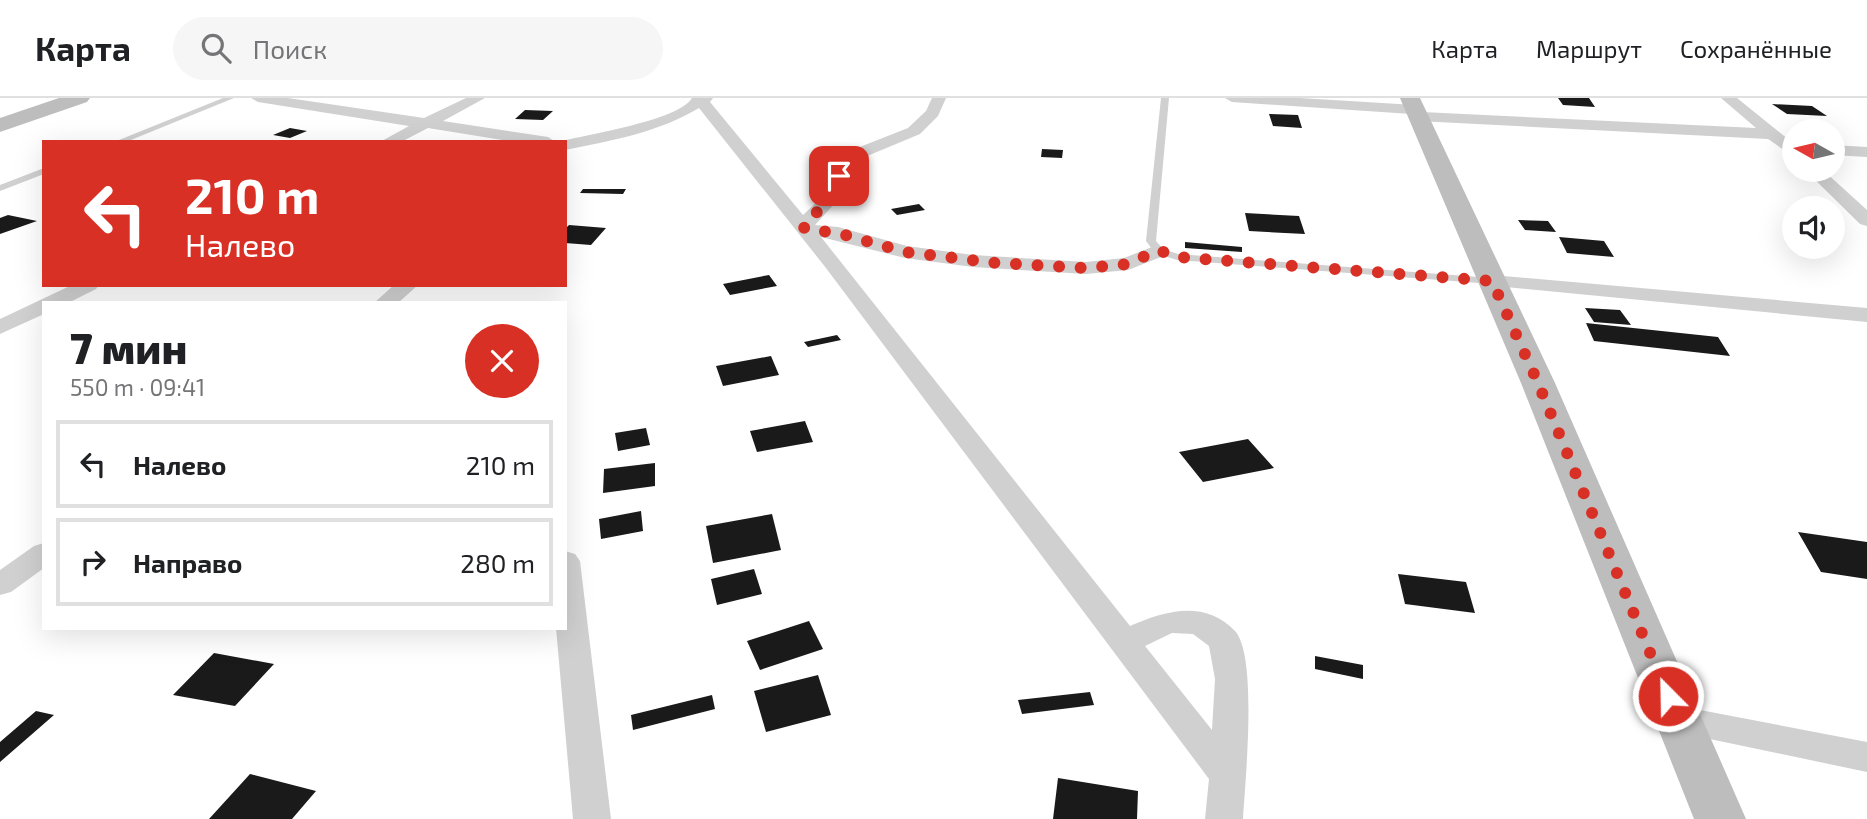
<!DOCTYPE html>
<html lang="ru">
<head>
<meta charset="utf-8">
<style>
  :root { --surface:#fff; --page:#f6f6f6; --text:#202124; --muted:#757577; --line:#e0e0e0 }
  body { margin:0; font-family:"Exo 2",sans-serif; background:var(--page); color:var(--text); height:100vh; display:flex; flex-direction:column; font-size:26px; white-space:nowrap }
  * { box-sizing:border-box; margin:0 }
  p { font-size:23px; color:var(--muted) }
  .icon { flex:none; width:38px; height:38px; fill:none; stroke:currentColor; stroke-width:2; stroke-linecap:round; stroke-linejoin:round }
  .map { position:relative; flex:1; overflow:hidden }
  .details { position:absolute; left:42px; top:203px; width:525px; height:329px; display:flex; flex-direction:column; background:var(--surface); border-radius:0px; box-shadow:0 7px 28px #0002 }
  .details>* { flex:none }
  .hud { position:absolute; left:42px; top:42px; width:525px; height:147px; border-radius:0px; box-shadow:0 7px 28px #0002; background:#d93025; color:#fff; overflow:hidden }
  .needle { width:46px; rotate:278deg }
  .fabs { position:absolute; left:1782px; top:21px; display:grid; gap:14px }
  .fabs a { display:grid; place-items:center; width:63px; height:63px; border-radius:50%; background:var(--surface); box-shadow:0 7px 28px #0002; font-size:35px }
  .pin { position:absolute; display:grid; place-items:center; width:60px; height:60px; color:#fff; margin:-30px; border-radius:14px; box-shadow:0 4px 10px #0006 }
  .me { position:absolute; width:77px; margin:-38px; rotate:337deg; stroke-linejoin:round; filter:drop-shadow(0 0 5px #0008) }
  .turn { display:flex; align-items:center; gap:24px; height:147px; padding:0 28px; font-size:32px }
  .turn .icon { width:91px; height:91px; stroke-width:2.5 }
  .turn b { display:block; font-size:49px; line-height:60px }
  .round { display:grid; place-items:center; flex:none; width:74px; height:74px; border-radius:37px; background:var(--page) }
  .overview { display:flex; align-items:center; justify-content:space-between; height:119px; padding:0 28px }
  h1 { font-size:42px; font-weight:800; line-height:52px }
  ul { padding:0; list-style:none }
  li { display:flex; align-items:center; gap:21px; height:88px; margin:0 14px 10px; padding:0 14px; border:4px solid var(--line); border-radius:0px }
  li div { flex:1 }
  li b { display:block; font-size:26px }
  li em { font-style:normal }
  header { display:flex; align-items:center; gap:42px; box-sizing:border-box; height:98px; padding:0 35px; background:var(--surface); border-bottom:2px solid var(--line) }
  header strong { font-size:33px }
  nav { display:flex; gap:38px; margin-inline-start:auto; font-size:24px }
  .search { width:490px; height:63px; background:var(--page); display:flex; align-items:center; gap:18px; box-sizing:border-box; padding:0 24px; border-radius:38px; color:var(--muted); font-size:26px }
  .map>svg:first-child { display:block }
  .building { fill:#1a1a1a }
  .lines { fill:none; stroke-linecap:round; stroke-linejoin:round }
  .lane { fill:#d0d0d0; fill-rule:evenodd }
  .street { fill:#d0d0d0; fill-rule:evenodd }
  .secondary { fill:#bdbdbd; fill-rule:evenodd }
  .route { stroke:#d93025; stroke-width:12; stroke-dasharray:0 21.6 }
</style>
</head>
<body>
<header>
<strong>Карта</strong>
<div class="search"><svg class="icon" aria-label="search" viewBox="0 0 24 24"><circle cx="10" cy="10" r="6"/><path d="M15 15l6 6"/></svg>Поиск</div>
<nav><a>Карта</a><a>Маршрут</a><a>Сохранённые</a></nav>
</header>
<div class="map">
<svg width="1867" height="721" viewBox="0 0 1867 721">
  <rect width="100%" height="100%" fill="#fff"/>
  <!-- building -->
  <path class="building" d="M1558 0H1589L1595 9 1563 7Z
    M1772 6 1812 8 1827 18 1787 16Z
    M525 12 553 13 543 22 515 21Z
    M1269 16 1298 17 1302 30 1273 28Z
    M290 30 307 33 290 40 273 37Z
    M1042 51 1063 52 1062 60 1041 59Z
    M583 91H626L623 96 580 95Z
    M919 106 925 112 897 117 891 111Z
    M1245 115 1299 118 1305 136 1249 133Z
    M8 117 37 123 0 136V120Z
    M1518 122 1548 123 1556 134 1525 132Z
    M569 127 606 130 591 147 565 145V131Z
    M1559 139 1604 143 1614 159 1567 155Z
    M1185 144 1242 149V154L1185 150Z
    M769 177 777 188 730 197 723 186Z
    M1585 210 1620 212 1631 227 1594 224Z
    M1586 225 1718 239 1730 258 1594 243Z
    M837 237 841 242 808 249 804 244Z
    M771 258 779 277 723 288 716 268Z
    M805 323 813 344 757 354 750 333Z
    M646 330 650 347 618 353 615 335Z
    M1248 341 1274 370 1203 384 1179 354Z
    M655 365V388L603 395 604 371Z
    M641 413 643 433 601 441 599 421Z
    M772 416 781 452 713 465 706 428Z
    M1798 434 1867 444V481L1821 474Z
    M754 471 762 496 717 507 711 481Z
    M1398 476 1466 484 1475 515 1405 506Z
    M809 523 823 551 760 572 747 543Z
    M214 555 274 566 235 608 173 597Z
    M1315 558 1363 567V581L1315 571Z
    M818 577 831 617 766 634 754 593Z
    M1090 594 1094 607 1022 616 1018 602Z
    M712 597 715 611 633 632 631 617Z
    M36 613 54 617 0 664V644Z
    M250 676 316 693 292 721H209Z
    M1058 680 1138 693 1137 721H1053Z"/>
  <g class="lines">
    <!-- lane -->
    <path class="lane" d="M223 0H234L126 44H114Z
      M1161 0H1169L1156 143 1163 151 1178 156 1492 180 1497 183 1492 186 1177 162 1155 155 1146 143Z
      M44 70V76L0 93V87Z"/>
    <!-- street -->
    <path class="street" d="M251 0H288L424 20 466 0H485L443 23 548 39 556 44H515L428 30 401 44H380L409 28 258 4Z
      M692 0H713L710 4 803 117 821 100 847 54 908 30 926 13 932 0H946L938 18 920 36 860 61 837 103 815 127 838 129 907 148 973 157 1086 164 1124 160 1152 149H1166L1169 153 1166 157 1128 172 1086 176 973 169 905 160 821 139 1130 528C1165 513 1204 501 1235 533 1258 558 1245 685 1243 721H1205L1209 681 826 170 699 10C659 34 611 43 565 52V44H559C587 36 678 23 692 0ZM1172 535 1193 536 1209 548 1215 581 1212 632 1145 548Z
      M1225 0H1300L1415 7 1420 9 1422 14 1756 30 1721 0H1737L1794 46V59L1768 41 1418 23 1413 21 1411 16 1232 4Z
      M1832 47 1867 49V59L1832 57Z
      M1805 72H1823L1867 112V128L1860 126Z
      M1492 177 1867 210V224L1485 187 1482 183 1485 179Z
      M72 187H99L96 191 68 205H44V216L0 236V221Z
      M394 187H418L398 205H374Z
      M44 445V470L11 494 0 497V472L34 448Z
      M565 453 575 456 580 463 611 721H573L556 530H565Z
      M1679 608 1867 644V674L1667 632 1662 622 1667 612Z"/>
    <!-- secondary -->
    <path class="secondary" d="M59 0H90L87 4 0 34V20Z
      M1400 0H1420L1555 285 1746 721H1694L1521 285Z"/>
  </g>
  <g class="lines">
    <!-- route -->
    <path class="route" d="M839 78 828 103 803 128 805 131 838 135 905 154 996 165 1086 170 1128 166 1158 152 1177 159 1492 183 1538 285 1668 598"/>
  </g>
</svg>
<div class="fabs">
<a><svg class="needle" viewBox="-14 -14 28 28"><path d="M0-13l5 13h-10z" fill="#e53935"/><path d="M0 13l5-13h-10z" fill="#757577"/></svg></a>
<a><svg class="icon" aria-label="sound" viewBox="0 0 24 24"><path d="M4 9h4l5-4v14l-5-4H4zM17 9q2 3 0 6"/></svg></a>
</div>
<div class="pin" style="left:839px;top:78px;background:#d93025"><svg class="icon" aria-label="arrive" viewBox="0 0 24 24"><path d="M6 21V4h12l-3 4 3 4H6"/></svg></div>
<svg class="me" style="left:1668px;top:598px" viewBox="-20 -20 40 40"><circle r="17" fill="#d93025" stroke="#fff" stroke-width="3"/><path d="M0-11L8 9 0 5-8 9z" fill="#fff"/></svg>
<div class="hud">
<div class="turn"><svg class="icon" aria-label="left" viewBox="0 0 24 24"><path d="M17 20v-9H6M10 6l-5 5 5 5"/></svg><div><b>210 m</b>Налево</div></div>
</div>
<section class="details">
<div class="overview"><div><h1>7 мин</h1><p>550 m · 09:41</p></div><a class="round" style="background:#d93025;color:#fff"><svg class="icon" aria-label="close" viewBox="0 0 24 24"><path d="M6 6l12 12M18 6L6 18"/></svg></a></div>
<ul>
<li><svg class="icon" aria-label="left" viewBox="0 0 24 24"><path d="M17 20v-9H6M10 6l-5 5 5 5"/></svg><div><b>Налево</b></div><em>210 m</em></li>
<li><svg class="icon" aria-label="right" viewBox="0 0 24 24"><path d="M7 20v-9h11M14 6l5 5-5 5"/></svg><div><b>Направо</b></div><em>280 m</em></li>
</ul>
</section>
</div>
</body>
</html>
